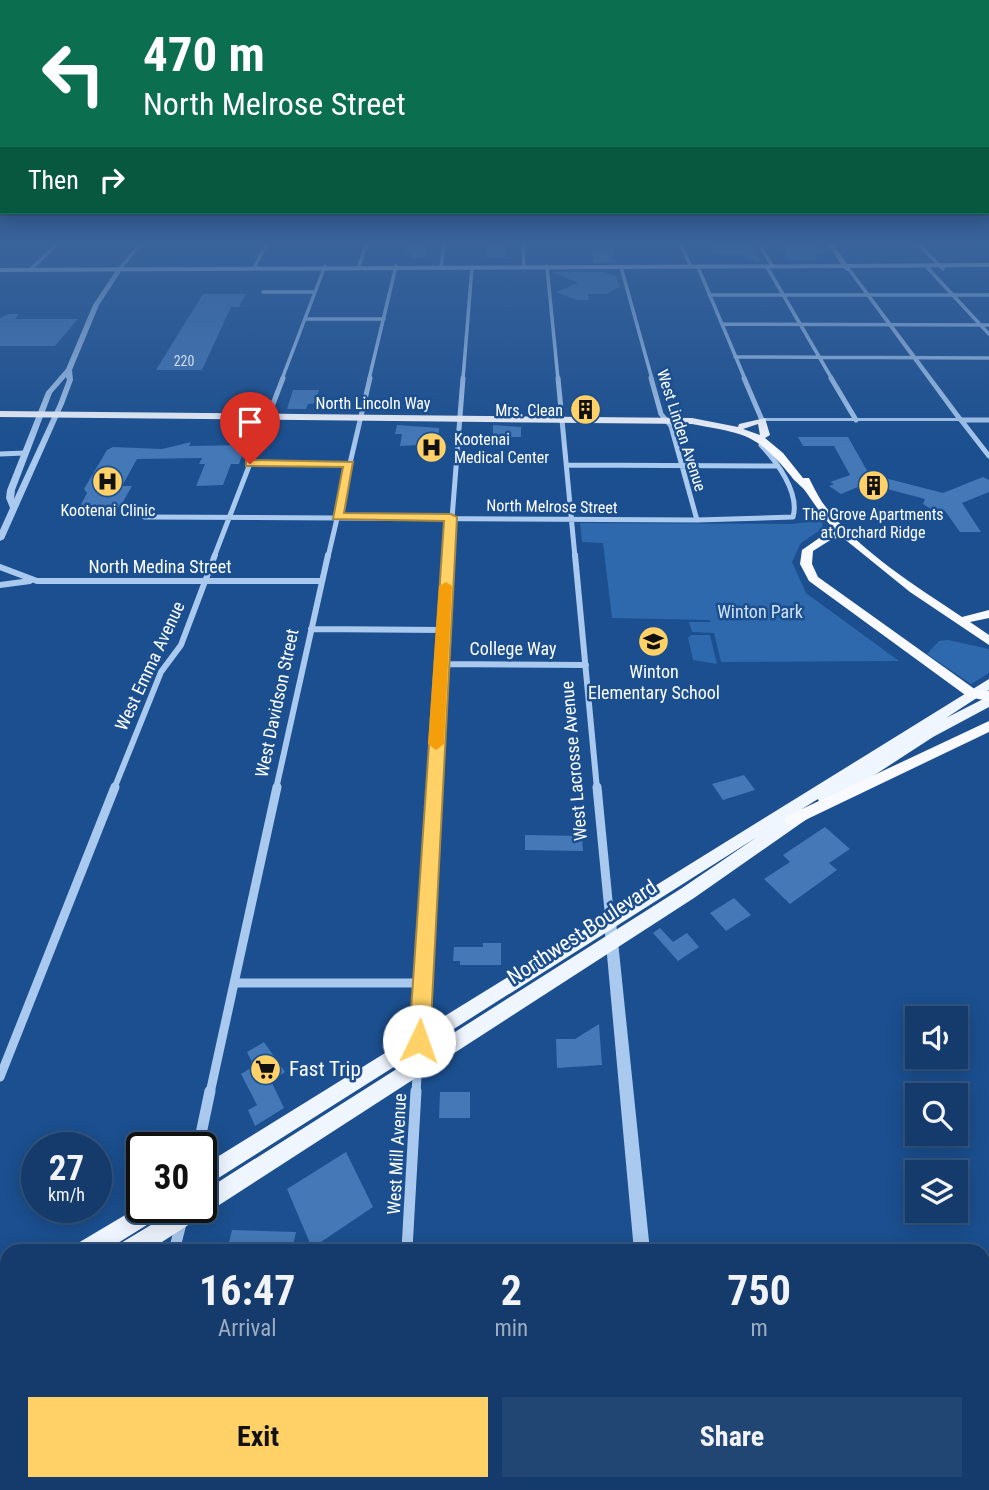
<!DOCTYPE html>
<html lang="en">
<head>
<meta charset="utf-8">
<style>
  :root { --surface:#143b6b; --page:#214673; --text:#f1f3f6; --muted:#9dadc1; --line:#33557e; --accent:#ffd166 }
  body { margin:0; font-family:"Roboto Condensed",sans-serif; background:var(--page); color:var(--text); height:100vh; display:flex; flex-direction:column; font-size:26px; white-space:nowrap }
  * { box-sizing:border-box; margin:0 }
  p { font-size:23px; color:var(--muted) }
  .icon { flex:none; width:38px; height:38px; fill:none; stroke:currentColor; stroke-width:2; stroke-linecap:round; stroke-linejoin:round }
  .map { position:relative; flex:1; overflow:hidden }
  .side { position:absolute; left:0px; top:1244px; width:990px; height:247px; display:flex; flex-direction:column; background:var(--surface); border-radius:21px 21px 0 0; box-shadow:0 4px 18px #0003,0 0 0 2px var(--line) }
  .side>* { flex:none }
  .banner { position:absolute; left:0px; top:0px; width:990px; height:214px; box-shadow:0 4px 18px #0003,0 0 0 2px var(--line); background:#0b6e4f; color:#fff; overflow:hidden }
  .buttons { position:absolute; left:905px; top:1006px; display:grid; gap:14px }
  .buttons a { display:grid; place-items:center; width:63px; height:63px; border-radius:0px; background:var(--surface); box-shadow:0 4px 18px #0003,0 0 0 2px var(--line); font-size:35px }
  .speed { position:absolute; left:21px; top:1132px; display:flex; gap:14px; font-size:35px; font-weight:700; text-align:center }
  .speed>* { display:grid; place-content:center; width:91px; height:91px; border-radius:50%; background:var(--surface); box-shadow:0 4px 18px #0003,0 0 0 2px var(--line); line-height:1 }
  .speed small { font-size:18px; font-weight:400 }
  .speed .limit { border:4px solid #111; border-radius:10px; background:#fff; color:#111 }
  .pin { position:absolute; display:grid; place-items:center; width:60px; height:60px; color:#fff; margin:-72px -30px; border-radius:50% 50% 50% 0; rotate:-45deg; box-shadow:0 0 7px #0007 }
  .pin .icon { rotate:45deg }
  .me { position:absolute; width:77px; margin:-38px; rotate:3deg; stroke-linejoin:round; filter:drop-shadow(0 0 5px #0008) }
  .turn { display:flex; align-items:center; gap:24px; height:147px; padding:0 28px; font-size:32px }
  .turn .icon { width:91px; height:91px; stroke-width:2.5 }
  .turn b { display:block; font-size:49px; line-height:60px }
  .then { display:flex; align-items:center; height:66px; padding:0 28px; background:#0003; gap:14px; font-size:26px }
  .eta { display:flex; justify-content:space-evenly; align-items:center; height:119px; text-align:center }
  .eta b { font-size:42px; font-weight:700; line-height:49px }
  .action { display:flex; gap:14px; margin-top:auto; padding:14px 28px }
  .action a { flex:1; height:80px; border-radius:0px; background:var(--accent); color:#111; font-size:28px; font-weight:700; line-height:80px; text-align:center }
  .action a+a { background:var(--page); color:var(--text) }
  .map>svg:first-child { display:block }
  .green { fill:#2e69ad }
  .building { fill:#4478b7 }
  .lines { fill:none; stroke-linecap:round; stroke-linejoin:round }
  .minor-far4 { stroke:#a9c9ee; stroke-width:3.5 }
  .minor-far3 { stroke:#a9c9ee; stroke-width:5 }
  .minor-far2 { stroke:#a9c9ee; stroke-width:6 }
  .minor-far1 { stroke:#a9c9ee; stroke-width:9 }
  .minor { stroke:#a9c9ee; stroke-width:11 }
  .tertiary { fill:#a9c9ee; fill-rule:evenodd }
  .secondary { fill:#d6e6fa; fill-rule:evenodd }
  .primary { fill:#f0f6ff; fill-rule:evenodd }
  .trunk { fill:#f8faff; fill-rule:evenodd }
  .route { fill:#ffd166; stroke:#a68842; stroke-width:2 }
  .slow { fill:#f59e0b }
  .labels { text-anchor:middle; stroke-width:5; stroke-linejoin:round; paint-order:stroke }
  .number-label { font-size:14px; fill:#d0dded }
  .far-street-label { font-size:16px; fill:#fff; stroke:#1b4f8f }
  .far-poi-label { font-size:16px; fill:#fff; stroke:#1b4f8f }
  .street-label { font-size:18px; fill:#fff; stroke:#1b4f8f }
  .park-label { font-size:18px; fill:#cfe3fa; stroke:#1b4f8f }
  .poi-label { font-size:18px; fill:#fff; stroke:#1b4f8f }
  .near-street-label { font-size:21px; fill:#fff; stroke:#1b4f8f }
  .near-poi-label { font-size:21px; fill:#fff; stroke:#1b4f8f; text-anchor:start }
</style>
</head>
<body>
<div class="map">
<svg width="989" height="1490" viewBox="0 0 989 1490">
  <rect width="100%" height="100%" fill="#1b4f8f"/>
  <!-- green -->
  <path class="green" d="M823 520 822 529 801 543 792 562 806 593 899 661 721 662 714 633 692 632 689 622H711L709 620 612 618 603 543 582 542 580 523 792 524Z
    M691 635H710L717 664 693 660 688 638Z
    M948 640 989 649V673L971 684 927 654 939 641Z"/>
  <!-- building -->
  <path class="building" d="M406 243H428L426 257 411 258 410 253H404Z
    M487 243H505V258H487Z
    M797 243H816L825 254H814L818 260H789L781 246H799Z
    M751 245 761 262 749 260 745 255 714 254 709 246Z
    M592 249H612L615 262 594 263Z
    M552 272H604L616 276 620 287 606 294H588L589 300H577L556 292 578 283Z
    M203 294H246L239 307H231L202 370H156Z
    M9 314H19L15 319H78L55 346H0V318Z
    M293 390H319L315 403 308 404 306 409H287Z
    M397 425 439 428 438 444 400 446 402 434H395Z
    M493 425 521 427V437H493Z
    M798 437H848L869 474 943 493 983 477 989 480V492L962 503 981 532H960L945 511H934L923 504 925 499 876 486 873 492 858 487 841 494 829 486 834 484 830 482 850 475 834 446H803Z
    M191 442 189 446 246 445 239 464H231L223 485 196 486 205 464H199L202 458 137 459 122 486H132L120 507 91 513 96 504 77 512 87 493 84 489 107 450 113 447 162 449Z
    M744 775 755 790 723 800 712 784Z
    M825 827 850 849 829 863 837 870 790 904 764 879 790 862 783 855Z
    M525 835 582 836 583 851 525 850Z
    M734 898 751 915 726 931 710 913Z
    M660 928 673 942 687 933 699 947 678 961 653 933Z
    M483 943H501V965H460V961H453L454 947H483Z
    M599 1024 602 1065 557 1068 556 1039H575Z
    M264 1042 285 1072 271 1081 284 1108 255 1126 248 1110 257 1105 241 1074 254 1066 247 1052Z
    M440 1092H470V1118H439Z
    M346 1152 373 1207 312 1248 287 1189Z
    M232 1230 296 1232 292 1251H227Z"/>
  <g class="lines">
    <!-- minor-far4 -->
    <path class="minor-far4" d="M523 243 524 267
      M680 243 691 267
      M758 243 773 267
      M865 243H989
      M917 243 943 269
      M925 265 989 334
      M359 266 367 243
      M441 267 444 243
      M547 267 558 379
      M621 267 652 379
      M698 267 745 379
      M767 267 832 379
      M254 268 267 243
      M30 270 58 243
      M119 270 138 246
      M263 292H315
      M709 295H989
      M306 319H384
      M722 324 989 325
      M735 357 989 358
      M282 379 325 266
      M369 379 396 266
      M463 379 472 267"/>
    <!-- minor-far3 -->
    <path class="minor-far3" d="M558 378 575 557
      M651 378 661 414 671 426 697 520
      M744 378 762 420
      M831 378 856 420
      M961 420 989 456
      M961 420H989
      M0 454 25 453
      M250 464H349
      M568 465 778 466
      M144 517 697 520 793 517C800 493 777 462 761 445
      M214 557 283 378
      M328 557 370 378
      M449 557 463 378"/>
    <!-- minor-far2 -->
    <path class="minor-far2" d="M575 555 597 789
      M0 567 37 581H322
      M0 585 30 581
      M311 629 443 630
      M441 664 586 665
      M114 789 161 672 181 645 215 555
      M276 789 328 555
      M434 789 450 555"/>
    <!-- minor-far1 -->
    <path class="minor-far1" d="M597 787 610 921
      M234 983H423
      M0 1077 115 787
      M210 1093 277 787
      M416 1093 434 787"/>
    <!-- minor -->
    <path class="minor" d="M198 1148 210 1091
      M407 1249 416 1091
      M174 1251 185 1208
      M886 1490 888 1484"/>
    <!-- tertiary -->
    <path class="tertiary" d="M846 268H850L963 419V421H760L759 420 762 418H956Z
      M117 269 122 270 99 305 72 370 73 380 64 404 4 539 0 541V530L10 508 6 498 7 490 46 392 66 369 93 305ZM66 377 67 380 58 404 14 499 15 490 52 393Z
      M610 916 614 918 616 922 650 1251H634L604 922 606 918Z
      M558 1484H578L576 1490H556Z"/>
    <!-- secondary -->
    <path class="secondary" d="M827 243H833L847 264 989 263V267L849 268 850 269 847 271 843 268 0 272V268L841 264Z"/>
    <!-- primary -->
    <path class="primary" d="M989 679V690L946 718 989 696V707L933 737 830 804H820L818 799 802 809 807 811 810 815 807 819 694 898 148 1251H118L121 1243 179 1208H201V1193L682 888 757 837 201 1189V1167Z
      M142 1205V1208H166L163 1215 105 1251H75L78 1243Z
      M7 1290V1313L0 1316V1293Z
      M7 1318V1341L0 1344V1321Z"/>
    <!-- trunk -->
    <path class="trunk" d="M0 411 692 418 738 427 739 424 765 418 770 435 765 438 783 453 803 478H809C813 486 817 494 822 502 857 550 913 584 962 617L989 610V618L970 622 989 635V645L910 592 842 537 832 539 813 551 812 564 818 577 976 690 989 691V701L968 697 809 581 800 564 802 550 825 534 836 531C824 519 816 506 806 492 802 486 795 482 791 476 756 433 745 434 692 424L0 417ZM758 424 760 435 743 429Z
      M989 721V732L797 824 792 826 787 824 784 820 787 816Z"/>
  </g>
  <!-- sky -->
  <linearGradient id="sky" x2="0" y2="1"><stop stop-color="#0f2b4f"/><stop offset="0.54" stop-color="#39639b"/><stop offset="1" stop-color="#39639b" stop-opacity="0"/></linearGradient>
  <rect width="989" height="451" fill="url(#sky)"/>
  <!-- route -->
  <path class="route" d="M250 460 353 462 344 513 451 514 457 517 430 1041 427 1049 419 1052 412 1049 409 1041 444 521 333 519 343 467 246 466V461Z"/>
  <!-- slow -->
  <path class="slow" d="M446 582 452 586 444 744 436 750 428 744 439 586Z"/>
  <!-- icons -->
  <defs>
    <symbol id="building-disc" viewBox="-11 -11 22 22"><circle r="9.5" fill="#ffd166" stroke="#1b4f8f"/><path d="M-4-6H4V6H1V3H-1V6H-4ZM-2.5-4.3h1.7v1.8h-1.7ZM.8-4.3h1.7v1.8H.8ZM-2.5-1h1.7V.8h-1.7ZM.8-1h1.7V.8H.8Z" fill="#111"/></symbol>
    <symbol id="hospital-disc" viewBox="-11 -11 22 22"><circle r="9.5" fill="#ffd166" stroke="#1b4f8f"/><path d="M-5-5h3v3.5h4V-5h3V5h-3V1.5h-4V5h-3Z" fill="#111"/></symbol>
    <symbol id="school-disc" viewBox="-11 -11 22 22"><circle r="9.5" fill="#ffd166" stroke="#1b4f8f"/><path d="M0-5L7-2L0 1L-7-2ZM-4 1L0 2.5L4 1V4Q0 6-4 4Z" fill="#111"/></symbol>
    <symbol id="supermarket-disc" viewBox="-11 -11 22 22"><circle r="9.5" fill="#ffd166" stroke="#1b4f8f"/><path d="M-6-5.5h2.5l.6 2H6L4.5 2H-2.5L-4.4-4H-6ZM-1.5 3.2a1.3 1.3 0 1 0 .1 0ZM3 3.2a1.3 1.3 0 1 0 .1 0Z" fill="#111"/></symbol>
  </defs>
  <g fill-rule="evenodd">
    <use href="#building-disc" x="568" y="392" width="35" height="35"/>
    <use href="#hospital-disc" x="414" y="430" width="35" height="35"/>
    <use href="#hospital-disc" x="90" y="464" width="35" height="35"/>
    <use href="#building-disc" x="856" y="468" width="35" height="35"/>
    <use href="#school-disc" x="636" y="624" width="35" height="35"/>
    <use href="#supermarket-disc" x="248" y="1052" width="35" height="35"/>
  </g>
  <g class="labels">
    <!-- number labels -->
    <g class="number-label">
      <text x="184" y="366">220</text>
    </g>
    <!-- far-street labels -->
    <g class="far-street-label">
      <text x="373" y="409">North Lincoln Way</text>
      <text transform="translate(682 430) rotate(72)" y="6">West Linden Avenue</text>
      <text transform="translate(552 506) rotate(1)" y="6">North Melrose Street</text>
    </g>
    <!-- far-poi labels -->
    <g class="far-poi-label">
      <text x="563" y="416" text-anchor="end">Mrs. Clean</text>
      <text x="454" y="445" text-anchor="start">Kootenai<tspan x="454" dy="18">Medical Center</tspan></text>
      <text x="108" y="516">Kootenai Clinic</text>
      <text x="873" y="520">The Grove Apartments<tspan x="873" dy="18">at Orchard Ridge</tspan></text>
    </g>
    <!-- street labels -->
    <g class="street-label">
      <text x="160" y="573">North Medina Street</text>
      <text x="513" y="655">College Way</text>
      <text transform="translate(150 666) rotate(-65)" y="6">West Emma Avenue</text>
      <text transform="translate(277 703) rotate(-78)" y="6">West Davidson Street</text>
      <text transform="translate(574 761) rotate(-95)" y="6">West Lacrosse Avenue</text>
      <text transform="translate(397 1154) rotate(-87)" y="6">West Mill Avenue</text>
    </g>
    <!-- park labels -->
    <g class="park-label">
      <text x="760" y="618">Winton Park</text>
    </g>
    <!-- poi labels -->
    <g class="poi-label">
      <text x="654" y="678">Winton<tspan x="654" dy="21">Elementary School</tspan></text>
    </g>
    <!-- near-street labels -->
    <g class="near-street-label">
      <text transform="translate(582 932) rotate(-33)" y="7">Northwest Boulevard</text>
    </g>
    <!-- near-poi labels -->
    <g class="near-poi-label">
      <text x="289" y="1076">Fast Trip</text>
    </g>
  </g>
</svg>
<div class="buttons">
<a><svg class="icon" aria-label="sound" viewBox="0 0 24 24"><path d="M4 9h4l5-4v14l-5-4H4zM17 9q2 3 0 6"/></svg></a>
<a><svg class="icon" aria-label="search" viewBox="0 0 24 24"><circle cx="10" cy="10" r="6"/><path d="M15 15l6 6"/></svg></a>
<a><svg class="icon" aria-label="layers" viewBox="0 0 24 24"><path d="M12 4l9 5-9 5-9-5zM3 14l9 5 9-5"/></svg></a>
</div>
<div class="speed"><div>27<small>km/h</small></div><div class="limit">30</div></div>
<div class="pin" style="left:250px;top:464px;background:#d93025"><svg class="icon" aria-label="arrive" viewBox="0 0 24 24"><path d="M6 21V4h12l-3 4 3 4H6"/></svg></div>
<svg class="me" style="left:419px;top:1041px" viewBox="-20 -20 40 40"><circle r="19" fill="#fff"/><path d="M0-13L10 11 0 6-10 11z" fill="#ffd166"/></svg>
<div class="banner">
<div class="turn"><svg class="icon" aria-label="left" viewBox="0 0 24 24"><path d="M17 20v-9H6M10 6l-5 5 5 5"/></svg><div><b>470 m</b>North Melrose Street</div></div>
<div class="then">Then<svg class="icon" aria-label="right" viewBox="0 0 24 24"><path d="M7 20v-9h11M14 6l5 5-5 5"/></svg></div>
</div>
<section class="side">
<div class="eta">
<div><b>16:47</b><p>Arrival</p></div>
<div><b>2</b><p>min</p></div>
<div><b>750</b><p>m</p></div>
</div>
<div class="action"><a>Exit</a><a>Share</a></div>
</section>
</div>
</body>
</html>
